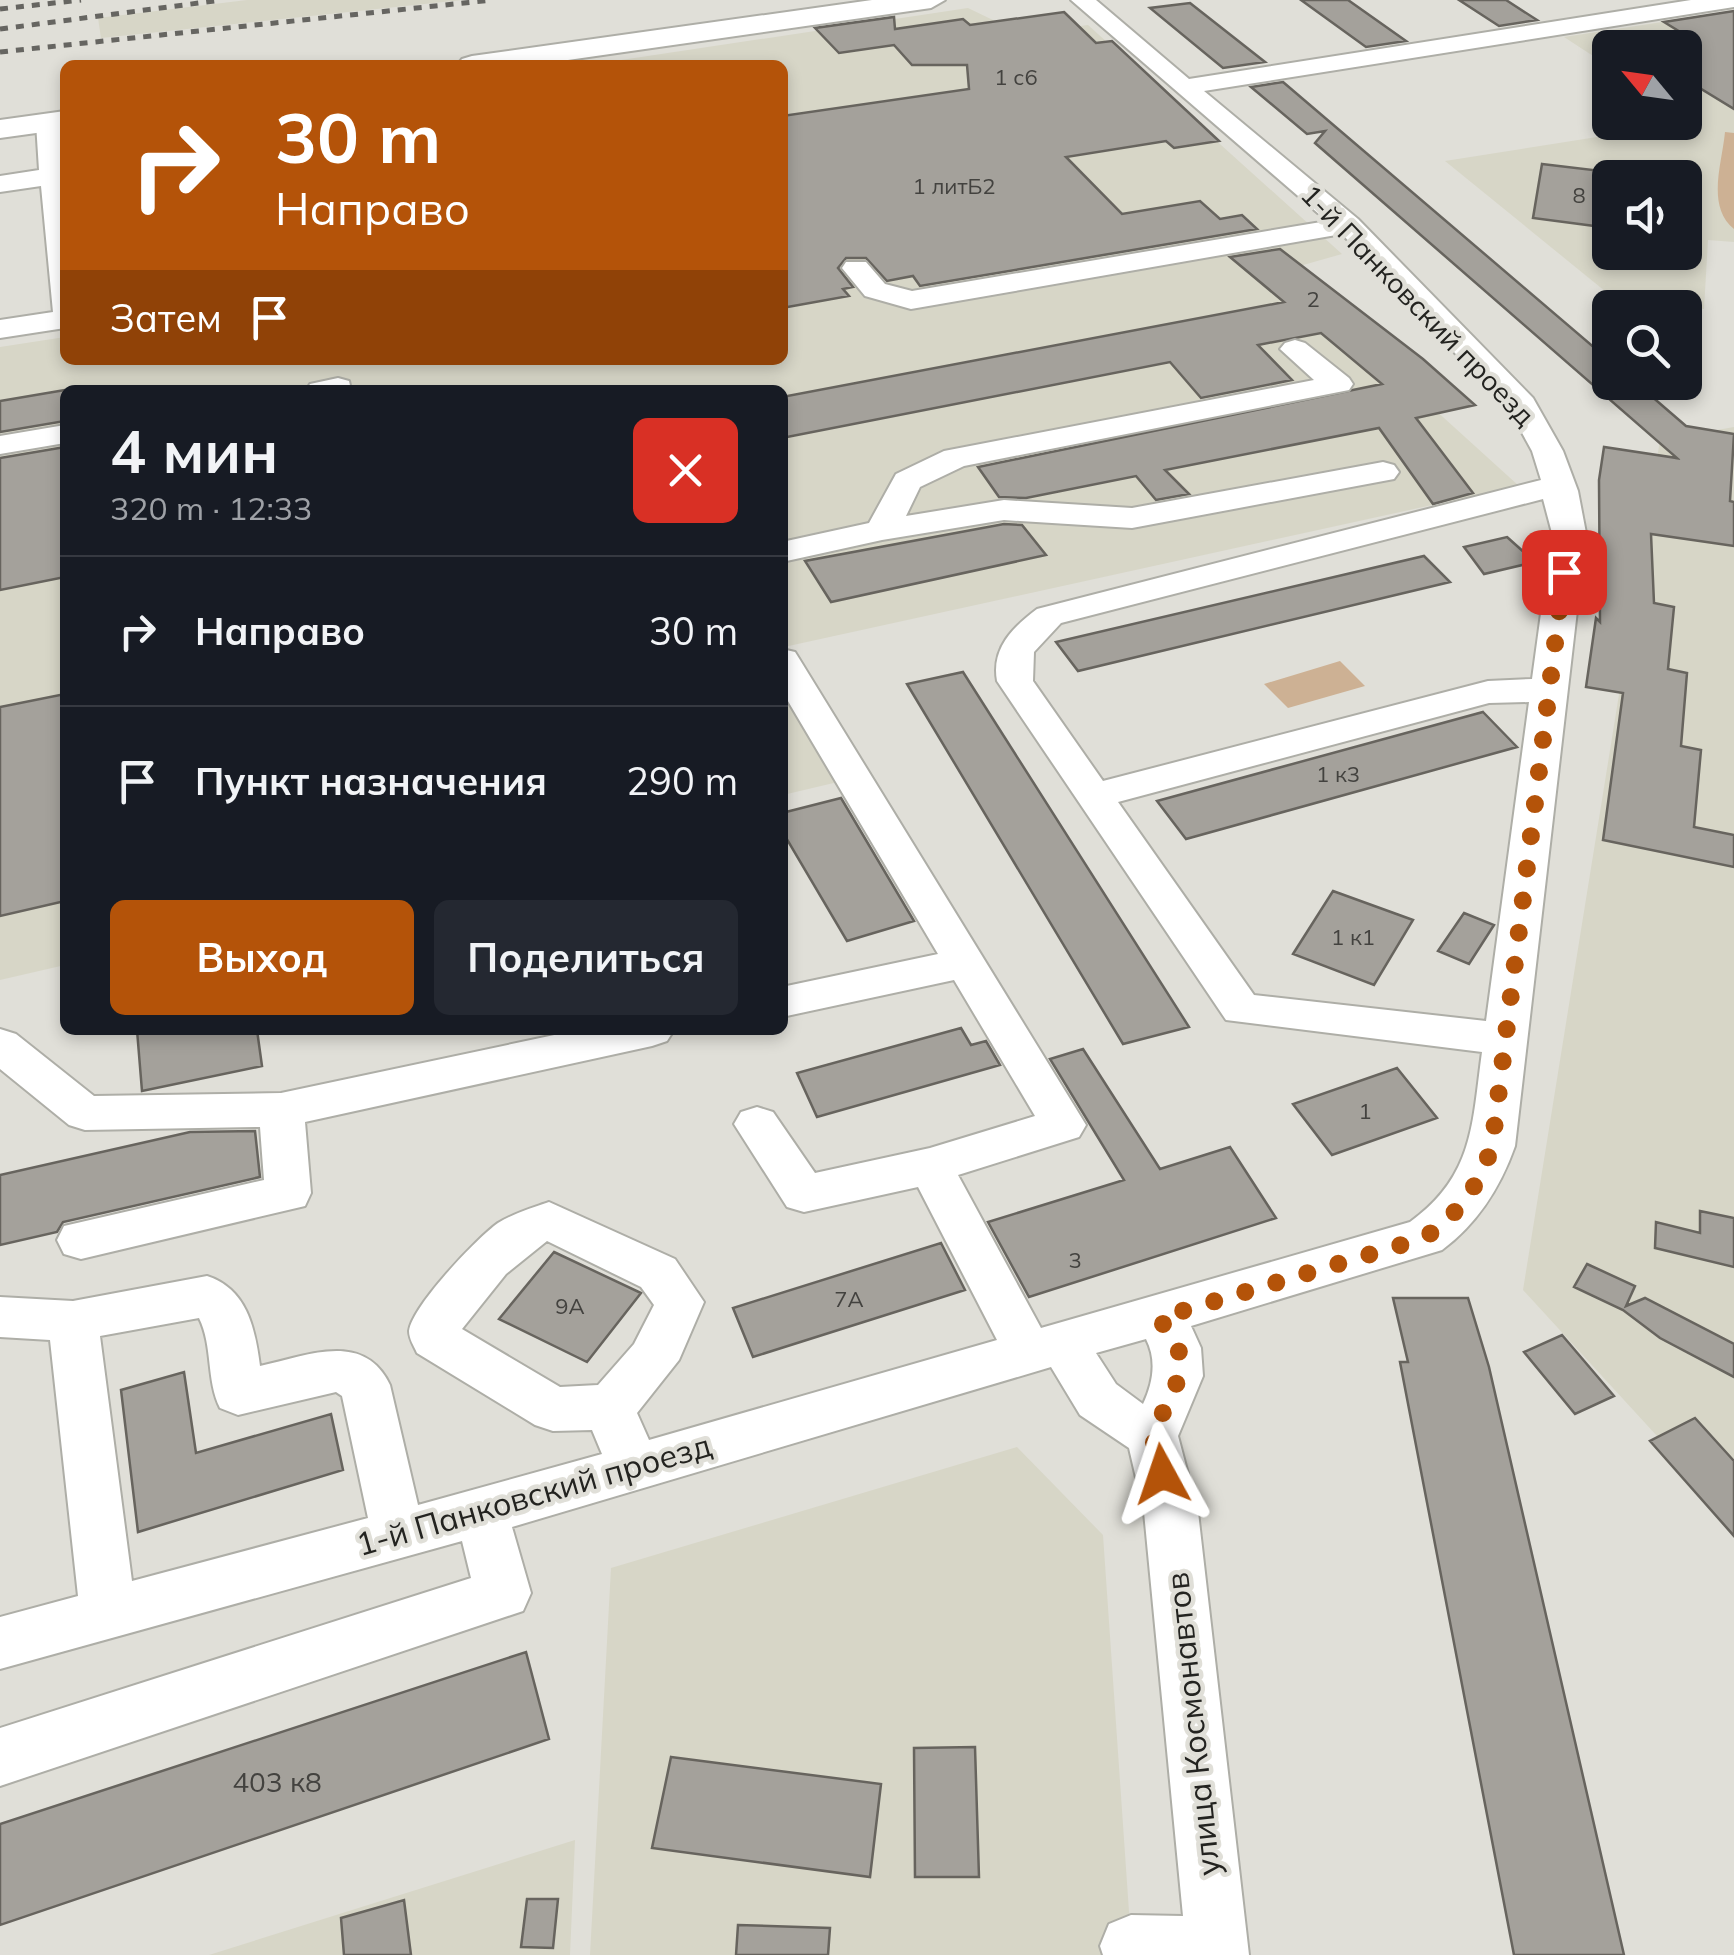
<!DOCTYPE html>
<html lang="ru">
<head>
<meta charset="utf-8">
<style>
  :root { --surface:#171b24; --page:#242831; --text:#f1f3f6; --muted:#9ea1a6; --line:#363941; --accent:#b45309 }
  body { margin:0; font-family:Mulish,sans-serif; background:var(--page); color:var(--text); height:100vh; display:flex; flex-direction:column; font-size:38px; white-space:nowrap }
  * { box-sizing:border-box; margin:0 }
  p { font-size:32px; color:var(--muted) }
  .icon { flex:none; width:55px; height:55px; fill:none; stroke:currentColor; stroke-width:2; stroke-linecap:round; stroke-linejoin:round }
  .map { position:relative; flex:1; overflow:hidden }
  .sheet { position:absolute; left:60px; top:385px; width:728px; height:650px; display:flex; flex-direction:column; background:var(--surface); border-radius:15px; box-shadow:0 5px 15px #0003 }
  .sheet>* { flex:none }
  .banner { position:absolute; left:60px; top:60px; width:728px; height:305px; border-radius:15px; box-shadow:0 5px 15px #0003; background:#b45309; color:#fff; overflow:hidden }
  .needle { width:65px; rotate:299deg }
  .fabs { position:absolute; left:1592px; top:30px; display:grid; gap:20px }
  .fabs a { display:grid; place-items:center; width:110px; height:110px; border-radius:15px; background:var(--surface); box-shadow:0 5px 15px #0003; font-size:50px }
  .pin { position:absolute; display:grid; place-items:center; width:85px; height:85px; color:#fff; margin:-42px; border-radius:20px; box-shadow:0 5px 15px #0006 }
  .me { position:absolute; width:110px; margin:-55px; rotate:355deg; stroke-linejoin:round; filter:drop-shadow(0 0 8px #0008) }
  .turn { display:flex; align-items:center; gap:35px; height:210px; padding:0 50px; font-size:45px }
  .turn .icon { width:130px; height:130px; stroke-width:2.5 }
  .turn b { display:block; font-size:70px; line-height:85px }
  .then { display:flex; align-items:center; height:95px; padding:0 50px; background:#0003; gap:20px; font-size:38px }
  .round { display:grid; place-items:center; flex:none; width:105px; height:105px; border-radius:15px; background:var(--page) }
  .overview { display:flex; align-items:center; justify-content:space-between; height:170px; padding:0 50px }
  h1 { font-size:60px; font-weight:700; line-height:75px }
  .cta { display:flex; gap:20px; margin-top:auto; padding:20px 50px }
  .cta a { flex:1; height:115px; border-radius:15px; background:var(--accent); color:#fff; font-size:40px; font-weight:700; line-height:115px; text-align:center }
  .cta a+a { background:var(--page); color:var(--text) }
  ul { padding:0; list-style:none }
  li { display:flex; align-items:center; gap:30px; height:150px; padding:0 50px; border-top:2px solid var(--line) }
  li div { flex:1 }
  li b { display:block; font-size:38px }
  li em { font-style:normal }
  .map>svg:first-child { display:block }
  .built { fill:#d7d6c7; fill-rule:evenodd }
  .green { fill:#cdb194 }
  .building { fill:#a4a19b; stroke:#67645e; stroke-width:2.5 }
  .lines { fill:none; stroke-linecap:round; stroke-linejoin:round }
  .minor-casing { stroke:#aeaea7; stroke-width:4 }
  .major-casing { stroke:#aeaea7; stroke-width:4 }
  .minor { fill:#fff; fill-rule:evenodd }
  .major { fill:#fff; fill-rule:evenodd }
  .rail { stroke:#666561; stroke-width:5; stroke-dasharray:8 8; stroke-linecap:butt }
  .route { stroke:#b45309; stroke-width:18; stroke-dasharray:0 32.4 }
  .labels { text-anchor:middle; stroke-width:9; stroke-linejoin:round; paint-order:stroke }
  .number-label { font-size:22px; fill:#43423f }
  .street-label { font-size:28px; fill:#232320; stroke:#e0dfd8 }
  .near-number-label { font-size:28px; fill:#43423f }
  .near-street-label { font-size:32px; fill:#232320; stroke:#e0dfd8 }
</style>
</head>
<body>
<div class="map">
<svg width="1734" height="1955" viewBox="0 0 1734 1955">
  <rect width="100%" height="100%" fill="#e0dfd8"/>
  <!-- built -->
  <path class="built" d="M247 0H462L101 38 98 18Z
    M968 8 995 21 1009 35 1088 25 1342 254 1282 271 1519 486 784 647 859 777 783 795 782 390H65V965L0 980V347L65 337V360H782V65H588Z
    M1734 11V242L1708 240 1704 309 1611 296 1445 161 1692 122 1685 116V48H1610V67L1564 37ZM1610 178H1685V252H1610Z
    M1734 427V1520L1523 1290 1660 440Z
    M1017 1447 1103 1535 1132 1955H590L611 1568Z
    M575 1840 570 1955H209Z"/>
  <!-- green -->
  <path class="green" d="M1725 132 1734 133V229C1706 206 1722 164 1725 132Z
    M1340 661 1365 686 1288 708 1264 684Z"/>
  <!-- building -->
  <path class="building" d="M1301 0H1348L1406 41 1366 47Z
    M1459 0H1506L1537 20 1499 26Z
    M1190 3 1265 62 1223 68 1150 8Z
    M1734 11V109L1685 79V35L1664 22Z
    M1064 12 1096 43 1112 41 1219 141 1174 148 1166 141 1066 157 1122 214 1200 201 1220 219 1242 215 1257 229 920 286 913 276 887 281 866 258H846L838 268 853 287 843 289 849 296 782 308V116L969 89 967 65H912L894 45 839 53 815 28 894 17 895 29 963 19 970 25Z
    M1283 82 1610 361V382H1635L1686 426 1734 434 1730 501 1734 502V546L1651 534 1654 603 1674 607 1668 669 1687 673 1681 746 1701 750 1694 827 1734 835V867L1603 840 1623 693 1586 687 1596 618 1600 622 1599 480 1604 447 1677 458 1315 143 1325 131 1307 134 1251 87Z
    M1542 164 1610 172V228L1533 218Z
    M1280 249 1423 359 1475 405 1416 418 1473 493 1433 504 1379 428 1165 470 1189 494 1156 500 1136 476 1026 498 999 497 978 467 1382 384 1321 333 1258 345 1292 380 1201 398 1170 362 782 438V397L1284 302 1230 257Z
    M65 390V421L0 432V401Z
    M65 447V577L0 590V458Z
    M1004 524 1022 525 1046 555 831 602 805 561Z
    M1507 537 1535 562 1484 574 1464 547Z
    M1424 556 1450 582 1078 671 1056 642Z
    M963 672 1189 1027 1123 1044 907 684Z
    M65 694V901L0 916V707Z
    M1483 712 1517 747 1186 839 1157 801Z
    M841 798 914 921 847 941 782 831V813Z
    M1333 891 1413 920 1374 985 1293 954Z
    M1464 913 1494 925 1469 964 1438 951Z
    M961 1028 971 1045 986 1041 1000 1065 817 1117 797 1073Z
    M137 1030H257L262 1066 142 1091Z
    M1083 1049 1160 1169 1230 1147 1276 1218 1029 1297 988 1222 1124 1180 1050 1059Z
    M1397 1068 1437 1118 1332 1155 1293 1104Z
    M255 1131 260 1177 63 1222 57 1232 0 1245V1175L190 1132Z
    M1700 1211 1734 1218V1267L1655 1248 1656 1222 1700 1233Z
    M941 1243 965 1290 753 1357 733 1308Z
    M554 1252 641 1293 587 1362 499 1319Z
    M1587 1264 1635 1286 1626 1306 1645 1298 1734 1344V1377L1660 1338 1623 1310 1574 1287Z
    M1393 1298H1468L1489 1367 1624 1955H1514L1400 1362H1408Z
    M1562 1335 1614 1396 1575 1414 1524 1352Z
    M184 1372 196 1453 331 1414 343 1470 138 1532 121 1390Z
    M1695 1418 1734 1461V1536L1650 1441Z
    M526 1652 549 1739 0 1925V1824Z
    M975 1747 979 1877H915L914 1748Z
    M671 1757 881 1784 870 1877 652 1848Z
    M527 1899H558L553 1948 521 1947Z
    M404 1900 411 1955H344L341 1918Z
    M738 1925 830 1928 828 1955H736Z"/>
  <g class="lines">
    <defs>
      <path id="minor" d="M1071 0H1096L1189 79 1691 0H1734V7L1204 91 1358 219 1533 398 1563 451 1578 491 1586 533 1515 1146C1500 1188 1478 1223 1442 1250L1191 1326 1201 1348 1203 1376 1178 1436 1198 1512 1249 1955H1103L1100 1946 1109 1924 1131 1915 1183 1916 1144 1512 1129 1448 1080 1415 1051 1367 512 1527 531 1593 523 1611 0 1786V1728L471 1578 462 1541 0 1669V1617L78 1596 50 1340 0 1337V1297L73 1301 207 1276C247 1289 255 1328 260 1366 307 1356 364 1330 390 1385L418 1505 602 1454 592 1430 553 1431 535 1425 417 1353C414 1346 409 1339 409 1331 412 1306 477 1238 498 1223 514 1213 532 1208 549 1202L675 1259 704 1302 679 1360 637 1413 649 1440 997 1340 918 1187 804 1212 787 1207 734 1124 741 1112 757 1107 773 1112 815 1173 930 1148 1035 1116 954 980 782 1017V987L938 954 782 691V649L795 652 800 660 1086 1125 1079 1137 958 1175 1041 1328 1410 1222C1474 1176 1472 1124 1482 1052L1226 1020 997 681C991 648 1013 627 1037 609L1541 480 1532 451 1510 411 1342 234 911 309 865 296 842 268 846 262H866L885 284 912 291 1327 221ZM1543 499 1552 533 1532 679 1488 681 1103 781 1033 681 1034 652 1061 623ZM1529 702 1486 1021 1254 995 1118 802 1489 703ZM547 1241 641 1287 654 1305 634 1344 598 1385 560 1387 462 1329 506 1274ZM199 1318C213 1346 206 1380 220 1408L238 1415 336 1392 342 1396 368 1518 132 1581 100 1336ZM1146 1339C1157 1360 1153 1383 1143 1404L1116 1384 1096 1353Z
        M48 116 60 123 65 168V328L0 338V320L53 312 41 186 0 192V176L39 170 36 123Z
        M1295 340 1305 343 1349 378 1353 384 1349 390 964 466 920 487 906 516 1004 500 1132 508 1383 462 1394 465 1399 472 1394 479 1132 528 1004 520 882 540 782 562V542L869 523 896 474 944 451 1314 380 1280 349 1285 343Z
        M338 378 349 381 351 390H306L310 384Z
        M65 425V443L0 454V436Z
        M0 1029 16 1034 94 1096 281 1093 578 1030H674L667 1041 652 1046 305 1122 311 1193 305 1206 81 1259 64 1254 57 1240 64 1226 264 1180 260 1127 85 1130 69 1125 0 1069Z"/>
      <path id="major" d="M872 0H945L931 8 533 65H457L462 59 472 56Z
        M65 111V129L0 138V120Z"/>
    </defs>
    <!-- minor casing -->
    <use href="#minor" class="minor-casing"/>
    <!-- major casing -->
    <use href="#major" class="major-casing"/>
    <!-- minor -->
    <use href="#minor" class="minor"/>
    <!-- major -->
    <use href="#major" class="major"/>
    <!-- rail -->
    <path class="rail" d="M0 9 81 0
      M0 29 222 0
      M0 52 492 0"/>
  </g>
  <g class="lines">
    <!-- route -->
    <path class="route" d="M1162 1474 1152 1435 1176 1386 1180 1359 1178 1346 1159 1318 1424 1238C1460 1213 1478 1187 1492 1146L1564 572"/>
  </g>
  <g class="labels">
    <!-- number labels -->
    <g class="number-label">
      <text x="1016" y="85">1 с6</text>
      <text x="954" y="194">1 литБ2</text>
      <text x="1579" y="203">8</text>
      <text x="1313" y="307">2</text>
      <text x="1338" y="782">1 к3</text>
      <text x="1353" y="945">1 к1</text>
      <text x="1365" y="1119">1</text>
      <text x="1075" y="1268">3</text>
      <text x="849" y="1307">7А</text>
      <text x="570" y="1314">9А</text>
    </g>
    <!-- street labels -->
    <g class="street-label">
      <text transform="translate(1418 305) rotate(46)" y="10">1-й Панковский проезд</text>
    </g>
    <!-- near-number labels -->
    <g class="near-number-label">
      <text x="277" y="1792">403 к8</text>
    </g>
    <!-- near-street labels -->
    <g class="near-street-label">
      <text transform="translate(534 1495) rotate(-16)" y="11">1-й Панковский проезд</text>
      <text transform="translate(1193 1724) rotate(-96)" y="11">улица Космонавтов</text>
    </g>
  </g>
</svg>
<div class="fabs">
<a><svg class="needle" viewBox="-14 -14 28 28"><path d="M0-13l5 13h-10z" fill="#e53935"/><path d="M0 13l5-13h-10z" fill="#9ea1a6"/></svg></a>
<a><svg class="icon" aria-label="sound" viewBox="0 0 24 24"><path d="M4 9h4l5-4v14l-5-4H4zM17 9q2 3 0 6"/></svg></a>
<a><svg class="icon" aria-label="search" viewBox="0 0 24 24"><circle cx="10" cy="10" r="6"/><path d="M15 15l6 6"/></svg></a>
</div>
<div class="pin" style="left:1564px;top:572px;background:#d93025"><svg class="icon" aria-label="arrive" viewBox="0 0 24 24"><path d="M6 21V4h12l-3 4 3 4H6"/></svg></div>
<svg class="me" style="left:1162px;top:1474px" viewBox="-20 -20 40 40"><path d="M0-17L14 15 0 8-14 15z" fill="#b45309" stroke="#fff" stroke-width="4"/></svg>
<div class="banner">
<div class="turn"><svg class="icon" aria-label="right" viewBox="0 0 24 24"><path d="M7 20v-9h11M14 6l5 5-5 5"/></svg><div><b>30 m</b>Направо</div></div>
<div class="then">Затем<svg class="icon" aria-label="arrive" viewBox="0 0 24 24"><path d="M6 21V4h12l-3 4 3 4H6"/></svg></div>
</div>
<section class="sheet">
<div class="overview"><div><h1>4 мин</h1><p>320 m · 12:33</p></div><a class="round" style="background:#d93025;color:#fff"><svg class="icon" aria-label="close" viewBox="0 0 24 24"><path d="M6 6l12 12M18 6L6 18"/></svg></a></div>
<ul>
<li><svg class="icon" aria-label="right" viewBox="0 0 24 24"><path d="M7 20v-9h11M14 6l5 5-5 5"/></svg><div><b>Направо</b></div><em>30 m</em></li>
<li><svg class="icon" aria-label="arrive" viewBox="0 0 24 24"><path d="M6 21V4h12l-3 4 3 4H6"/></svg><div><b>Пункт назначения</b></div><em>290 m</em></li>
</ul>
<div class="cta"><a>Выход</a><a>Поделиться</a></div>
</section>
</div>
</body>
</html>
